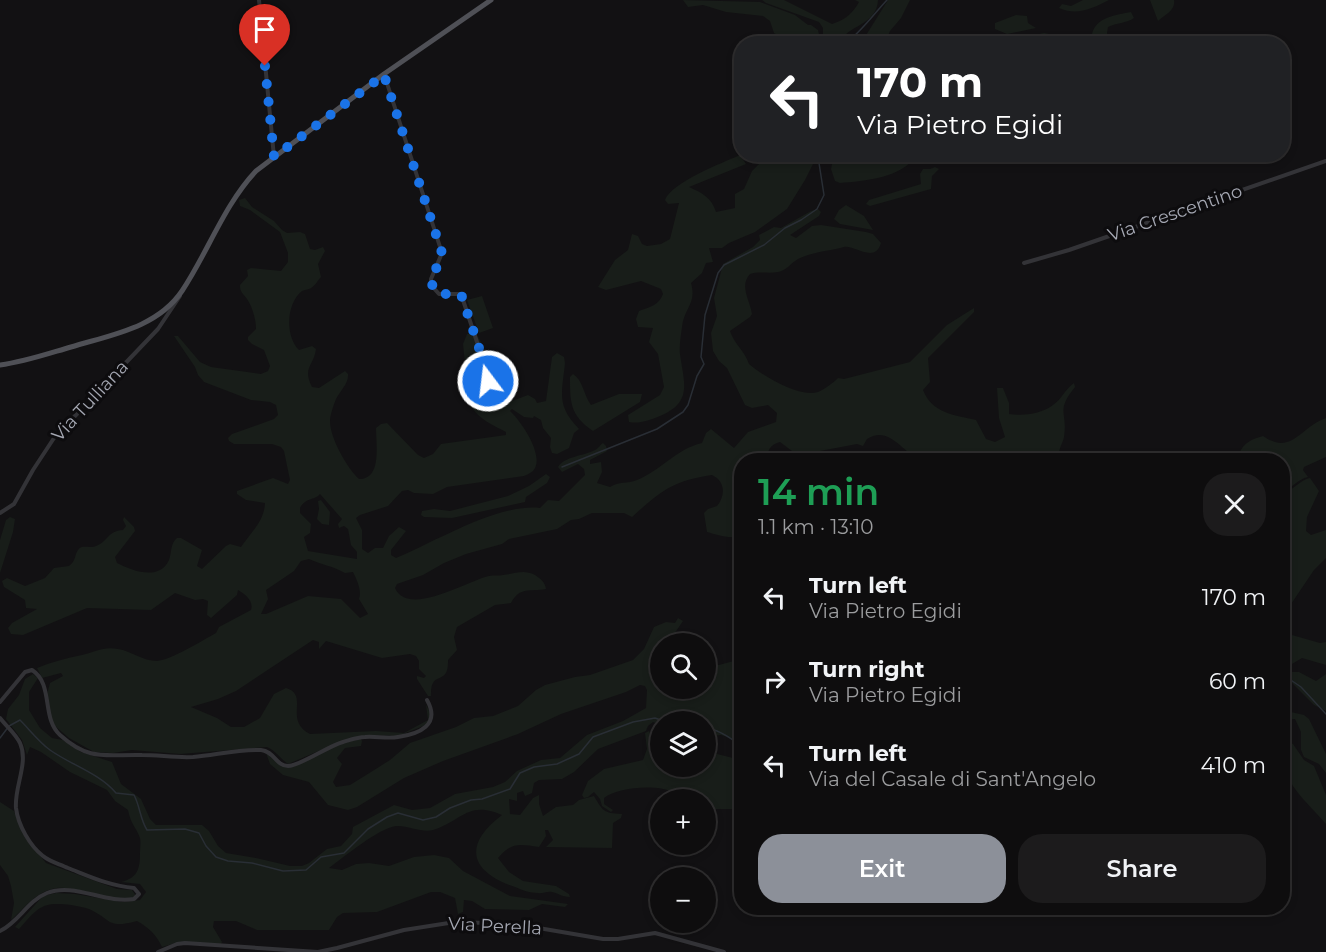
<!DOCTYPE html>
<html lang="en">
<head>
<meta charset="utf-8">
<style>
  :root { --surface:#0e0d0e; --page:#1c1b1c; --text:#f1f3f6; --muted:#9b9c9e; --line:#2e2d2e; --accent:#8c9099 }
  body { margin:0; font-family:Montserrat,sans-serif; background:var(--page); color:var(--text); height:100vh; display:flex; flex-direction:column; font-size:22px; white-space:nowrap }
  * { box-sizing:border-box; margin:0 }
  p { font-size:20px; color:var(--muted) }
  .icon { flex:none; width:33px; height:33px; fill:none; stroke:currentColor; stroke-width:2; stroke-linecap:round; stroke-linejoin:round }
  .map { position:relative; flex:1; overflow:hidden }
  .sheet { position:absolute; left:734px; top:453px; width:556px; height:462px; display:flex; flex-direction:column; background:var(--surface); border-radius:24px; box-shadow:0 3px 9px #0003,0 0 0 2px var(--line) }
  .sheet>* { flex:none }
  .banner { position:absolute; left:734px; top:36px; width:556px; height:126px; border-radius:24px; box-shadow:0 3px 9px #0003,0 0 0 2px var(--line); background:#202124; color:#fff; overflow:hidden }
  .controls { position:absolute; left:650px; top:633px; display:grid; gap:12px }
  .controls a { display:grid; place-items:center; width:66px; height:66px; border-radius:50%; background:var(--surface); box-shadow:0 3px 9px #0003,0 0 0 2px var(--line); font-size:30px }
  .pin { position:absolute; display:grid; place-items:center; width:51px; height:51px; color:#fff; margin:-62px -26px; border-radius:50% 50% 50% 0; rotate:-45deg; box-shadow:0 0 6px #0007 }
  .pin .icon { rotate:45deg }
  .me { position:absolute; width:66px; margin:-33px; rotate:345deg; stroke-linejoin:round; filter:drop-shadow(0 0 4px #0008) }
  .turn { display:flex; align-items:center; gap:21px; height:126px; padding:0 24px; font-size:27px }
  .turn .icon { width:78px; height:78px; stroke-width:2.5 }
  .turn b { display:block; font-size:42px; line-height:51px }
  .round { display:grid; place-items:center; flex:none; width:63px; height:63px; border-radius:24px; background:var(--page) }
  .summary { display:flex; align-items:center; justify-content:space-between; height:102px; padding:0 24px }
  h1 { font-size:36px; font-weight:600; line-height:45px; color:#1e9e55 }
  .action { display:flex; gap:12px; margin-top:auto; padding:12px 24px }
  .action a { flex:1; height:69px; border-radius:24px; background:var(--accent); color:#fff; font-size:24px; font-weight:600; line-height:69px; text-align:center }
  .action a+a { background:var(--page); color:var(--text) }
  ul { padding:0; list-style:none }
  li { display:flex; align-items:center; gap:18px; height:84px; padding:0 24px }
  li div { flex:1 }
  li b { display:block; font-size:22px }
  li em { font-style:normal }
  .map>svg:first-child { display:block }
  .green { fill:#181d19; fill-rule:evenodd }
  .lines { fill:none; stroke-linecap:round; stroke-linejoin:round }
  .stream { stroke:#292e35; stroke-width:1.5 }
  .minor { stroke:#333337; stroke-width:4 }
  .major { stroke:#4f5056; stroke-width:5 }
  .route { stroke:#1a73e8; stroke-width:10; stroke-dasharray:0 18 }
  .labels { text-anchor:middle; stroke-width:6; stroke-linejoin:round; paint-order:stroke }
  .street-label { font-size:18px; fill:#a4a7b2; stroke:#0d0c0e }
</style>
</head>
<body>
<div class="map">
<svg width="1326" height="952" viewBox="0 0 1326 952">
  <rect width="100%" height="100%" fill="#121113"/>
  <!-- green -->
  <path class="green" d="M683 0 760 2 795 15 808 25H811L818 30 821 43H788L774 33 770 21 763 16 726 12 703 5 688 7Z
    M762 0H784L832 24C845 20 853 13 859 2L855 0H878C877 26 846 25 840 43L823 44V28L819 22 766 3Z
    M888 0H910L901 18 890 31 885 43H855L863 40Z
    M1083 0H1109C1091 9 1077 16 1059 8L1062 4 1071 6Z
    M1150 0H1174C1176 10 1165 15 1158 21Z
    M1131 12 1134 18C1127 23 1116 23 1108 27L1107 33 1111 43H1091C1092 40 1091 37 1092 34 1096 17 1116 15 1131 12Z
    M1016 15 1027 16 1028 23 1036 28 1007 34 995 29V23Z
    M1044 33 1066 37 1081 43H1004L1024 37Z
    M740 155 746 164 689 187C702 193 711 197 716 212L735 208V194L744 189 752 171 761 162 763 155H815L813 164 805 180 787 209 755 232 729 243 722 248H709L713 262 706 263 702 273 691 283C697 304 684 308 682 327 681 335 679 346 680 354 684 383 693 402 660 416 650 420 640 424 629 422L628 415 660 395 664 387 658 354 649 342 653 328 638 327 636 319 639 311C650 307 659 305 663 294L661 289 641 281 606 290 598 287 615 260 628 250 632 234 638 236 642 244 647 246 661 244 670 239 679 203 668 204 665 200C672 182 722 163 740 155Z
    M834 155H857L856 158C869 165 875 157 887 154 896 153 907 154 916 155 903 178 864 181 840 183L835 181 831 169Z
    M935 167 939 169 932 176 931 189 870 206 866 204 869 200 921 184 920 174 923 169H930Z
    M245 198 252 207 274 221 282 230 287 233 300 232 305 234 310 249 315 250 323 247 325 251 318 264 321 277C318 280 315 286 311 288 310 289 304 290 302 291 286 304 285 336 299 350L312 346 316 349C314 366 302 367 312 387L319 388 345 371 348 374C349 383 340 391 336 399 334 404 330 415 330 421 330 438 347 468 359 479 382 479 376 445 376 428L381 424 387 423 418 455 424 458 433 454 441 444 506 435V432C491 424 476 418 469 402L463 344 467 334 476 333C489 355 495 381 512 401L528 395 535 399 537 403 546 401 552 357 557 353 564 357 565 363C562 394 556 405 579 429L574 433 569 448 557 454 552 453 550 447 551 438 543 428 541 420 534 416 533 418 524 417 512 409 510 411C521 421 546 457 533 471 532 472 525 476 524 476L447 487 433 494 414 493 408 490 402 491 388 506 360 515 356 518 362 530V549L368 553 375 548H383L389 536 399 527 406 531 391 550V555L396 558C435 542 498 503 540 508L548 500 559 501 585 475 584 469 578 464 562 472 558 467C565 456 584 456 595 450 598 449 600 445 603 443L606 446 607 451 590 460V464L601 462 602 472 597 483 610 487C619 481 627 484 637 480 660 471 676 449 702 443L706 433 711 429 734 448 748 432 776 422 777 413 768 405 752 408 745 405 727 368 719 361 713 351 711 333 717 316 714 298 723 264 753 247 760 240 759 235 774 227 781 228 811 211 818 209 821 212 819 216 790 235 796 238 812 226 821 225 866 232 873 234 881 243C875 264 855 245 844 247 829 251 812 252 798 259 791 263 786 271 778 272 769 274 759 271 750 274 739 286 750 300 752 314L750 317 730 331C734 344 745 351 749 364 763 376 799 398 818 392 825 389 833 383 838 378L844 379 910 362 947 325 974 308V312L928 358 930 382 923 390C932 413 954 415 976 420L986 439 995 442 1005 437 999 418 997 388H1003L1009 403V414C1024 416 1041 414 1053 405 1062 399 1065 389 1074 383L1075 387C1055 412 1068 411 1064 437 1063 443 1059 447 1059 455L1064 460H920C902 452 889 425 867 439L863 446 857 444 820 451H792L780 442C769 445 768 450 767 460H741V535C731 540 718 535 707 532L704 513 708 509 717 506C726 495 725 481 712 475 672 481 661 491 632 517L624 513H592L579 519 571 520 557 529 509 539 502 544 466 554 444 563 423 575 397 584 395 588C408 618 469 580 489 576 494 575 499 576 503 575 515 574 523 569 535 575 541 579 545 582 546 589 530 592 520 586 511 603L495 605 457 627 454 637 457 650 448 660C449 688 430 668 431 696H428L417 679V676L424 678 426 676 419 669V661L416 656 410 654 382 658 326 641 319 649V642L313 640 236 691 218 699 191 707 217 718 231 727H244L260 718 274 694 286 688C310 695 283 720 310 734L376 731 404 733 428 720 426 705 431 714 426 725 398 736 371 735 340 742 288 764C281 759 275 750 267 747L180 754 132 750 113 753 94 752 69 738 55 726 50 716 47 694 50 683 63 676 61 673 42 678 37 668C52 662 66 658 82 655 95 652 104 646 118 649 131 651 143 661 157 661 171 660 203 640 216 633L219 627 251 610C254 601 245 594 238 590L237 595 211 618 207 615 208 601 203 599 195 600 175 593 151 610 87 608 23 635 11 634 8 628 12 623 37 609 26 608 25 600 4 587 2 581 7 578 25 586 45 578 54 568 69 566C76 561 74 556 78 550 82 544 90 549 96 546 109 541 107 531 123 530L126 526 123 520 124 517 134 527 135 531 115 557 117 563C131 570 159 582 169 560 172 552 170 544 177 538H181L202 550 197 566 202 569 226 546 230 544 241 547C251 532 264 522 265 503L246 500 237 494V491L273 478 288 484 290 480 284 451 281 447 272 444H234L229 441 228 438 232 434 274 419 278 415 276 405 270 402 251 400 204 382 198 375 195 367 174 336H178L200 362 211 367 261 374 268 371 270 366 264 350 252 344 248 340V337L256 329C256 319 252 306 247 299 243 293 240 293 240 285L248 276 247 270 251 268 281 271 288 262V253L280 232 250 210 240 206 239 200ZM320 494 342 519 338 524 339 528 344 526 348 529 351 545 357 552V559L308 551 304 537 310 533 311 524 300 513V508C306 497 314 501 320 494ZM309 559C322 565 333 566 345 573L353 572C357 580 362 591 359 599L368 614 360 618 341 599 308 596 266 614H261L268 599 266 590 294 571 301 561Z
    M846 205 864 216 873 230 840 224 834 219 839 210Z
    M482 296 493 328 479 333 467 300Z
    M573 374C583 380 584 396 591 405L619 394H642L640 402 593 431C570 415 570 403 570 377Z
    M1326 418V457L1304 467 1303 470 1308 477C1298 479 1292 488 1283 492L1282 460H1242L1239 454C1243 443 1252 439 1263 436 1292 456 1300 427 1326 418Z
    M546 474 550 477 547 483 526 497 525 502 452 518 424 517 421 515 422 511 434 509 450 511 508 496 529 486Z
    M1310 478 1319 491 1307 517 1306 531 1311 535 1326 530V558L1314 570 1283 616V494C1293 490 1300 480 1310 478Z
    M321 500 330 512 329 525 322 524 317 519 319 509 318 501Z
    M10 517 15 519 13 532 0 573V540L6 520Z
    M678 618 683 621 668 643 660 644V688H705V663L719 665 741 659V748L731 738 721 735 705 737V722H660V725L653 722 648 726 646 731 598 749 574 772 562 779 539 780 534 783 532 793 525 796 523 791 517 793V801L509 799 510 814 520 815 533 798 539 795V804L543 816 556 807 573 805 579 800 594 796C603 811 603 813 622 814L621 818 613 823 612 848 546 847 553 840 548 830H545L546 836 539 847C519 844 512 842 498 858L509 872 523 881 556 886 569 894 570 897C562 897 558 893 552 892 547 891 542 894 538 893 530 893 522 890 515 887 470 872 462 845 502 815 468 800 462 821 433 830 422 833 407 825 396 826 379 828 344 857 329 868L342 870 356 864 369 863 389 866 414 857 434 855 449 858 463 871 510 896 568 904 565 907 542 904 529 910 485 909 472 901 464 900 463 912 458 914 455 898 440 892H431L377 912 343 913 337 917 329 930H257L236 921H214L213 927 222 942 221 944 176 943 162 947C156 934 149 928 137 921 106 929 113 920 89 909 84 907 76 906 71 905 41 901 38 908 19 929L15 927 43 896 56 893 75 894 122 902 140 900 146 892 140 884 121 882C138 878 140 868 140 853 140 849 141 842 140 838 136 827 131 825 128 810L115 801 107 790 70 772 41 752 30 747 27 755 22 740 6 719 8 709 19 695 25 679 33 674 38 678 29 692V710L40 728 52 738 63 740 81 752 112 762 121 784 141 799 150 819 156 825H202L209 831 218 846 226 853 256 858 290 866H302L309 863 327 849 341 846 352 834 353 827 394 805 412 810 430 808 455 794 493 787 505 782 517 771 541 760 560 758 587 735 623 721 646 708 647 690 645 686 640 685 626 692 561 714 518 734 443 761 404 778 357 807 348 810 328 805 309 782 283 775 270 764 266 753 288 768C302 765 311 757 323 751 335 745 348 742 361 739L362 741 361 746 345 748 337 758 342 764 333 782 336 787 350 785 371 772 390 760 410 743 456 727 474 718 493 716 518 706 536 690 545 685 575 677 590 675 633 660 644 649 654 627 666 622 675 623Z
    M1282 625 1292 635 1320 643 1326 642V665L1302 658 1292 664H1283Z
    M1290 672H1299L1316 681 1326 674V711L1314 705 1289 680 1287 675Z
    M1291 712 1304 715 1309 719 1326 754V773L1319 764 1304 757 1301 750V732L1295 719 1283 720V713Z
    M649 731 654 741 660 742V766H705V751L741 760V809H711L705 804V800C692 800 684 796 673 792 656 784 618 787 604 798V804L613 810 611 812 602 806 600 799 594 792 588 797 584 798 582 795 588 781 604 769 643 760 647 749 645 733Z
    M1283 737 1293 744 1304 760 1314 766 1326 795V824C1310 805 1287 787 1282 761 1281 754 1282 745 1283 737Z
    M0 802 14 811 23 834 46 863 117 889 132 890 136 896C116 909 77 882 52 889 34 894 24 909 11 920L14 903 11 886 8 876 0 865Z"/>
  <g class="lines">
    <!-- stream -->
    <path class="stream" d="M845 44C861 32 873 15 887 0
      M562 467 657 429 683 412 688 405 697 376 704 364 701 357 705 315 718 273 724 265 764 245 785 228 801 220 817 209 824 195 819 163 822 154
      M1282 674 1301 687 1326 714
      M705 728C718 729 731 738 741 746
      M0 738 9 726 20 720C29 729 39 742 50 750 71 765 99 773 116 793L134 795C140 806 140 819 147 830L185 829 199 833 206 846 216 857 228 861 252 863 283 871 306 870 321 857 344 853 368 829 387 817 398 813 423 820 436 817 450 808 471 800 482 799 510 789 520 773 534 767 557 764 579 754 593 737 633 722 655 718 666 722"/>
    <!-- minor -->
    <path class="minor" d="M259 0 274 157
      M384 74 442 253 431 279V285L439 294H461L483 360 488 381
      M1024 263 1069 250 1326 161
      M0 513 14 504 33 470 54 438 158 329 180 296
      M0 702 25 672 32 670C54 684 41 718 60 735 90 762 106 754 142 755 159 755 176 758 193 757 216 755 238 749 261 750 274 751 276 766 288 766 300 766 328 746 343 742 350 740 358 737 365 737 376 736 387 739 398 737 419 734 441 725 427 700
      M0 718C6 726 15 733 20 743 29 763 14 787 16 808 18 825 30 846 43 856 50 862 60 864 68 868 91 877 110 886 134 888L139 894 134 899C105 904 74 882 47 893 27 901 19 922 0 931
      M158 952 177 944 185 943 318 952 337 948 404 930 455 922 515 924 603 939H618L655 933 724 952"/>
    <!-- major -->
    <path class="major" d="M0 365C24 362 47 354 71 347 110 335 157 328 182 291 208 252 224 205 256 171L384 74 491 0"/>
  </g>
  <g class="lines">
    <!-- route -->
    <path class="route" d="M265 66 274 157 384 75 442 253C440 269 422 280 439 294H461L483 360 488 381"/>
  </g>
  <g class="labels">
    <!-- street labels -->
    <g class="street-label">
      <text transform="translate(1175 213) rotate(-19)" y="6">Via Crescentino</text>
      <text transform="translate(90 401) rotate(-47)" y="6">Via Tulliana</text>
      <text transform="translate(495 926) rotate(3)" y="6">Via Perella</text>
    </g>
  </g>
</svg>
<div class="controls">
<a><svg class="icon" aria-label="search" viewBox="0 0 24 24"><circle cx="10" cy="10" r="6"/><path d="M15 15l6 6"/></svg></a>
<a><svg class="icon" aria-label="layers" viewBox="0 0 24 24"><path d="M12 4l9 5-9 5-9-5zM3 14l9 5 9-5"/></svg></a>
<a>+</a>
<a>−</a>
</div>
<div class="pin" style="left:265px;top:66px;background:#d93025"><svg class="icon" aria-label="arrive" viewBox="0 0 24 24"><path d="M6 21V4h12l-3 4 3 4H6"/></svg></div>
<svg class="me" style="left:488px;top:381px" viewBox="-20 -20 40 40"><circle r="17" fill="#1a73e8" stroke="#fff" stroke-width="3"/><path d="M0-11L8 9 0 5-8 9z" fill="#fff"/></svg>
<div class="banner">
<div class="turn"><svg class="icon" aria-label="left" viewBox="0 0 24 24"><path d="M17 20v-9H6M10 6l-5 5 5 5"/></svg><div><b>170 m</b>Via Pietro Egidi</div></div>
</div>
<section class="sheet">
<div class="summary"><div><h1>14 min</h1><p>1.1 km · 13:10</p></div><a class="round"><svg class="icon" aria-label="close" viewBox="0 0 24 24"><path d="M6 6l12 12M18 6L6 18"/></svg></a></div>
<ul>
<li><svg class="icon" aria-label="left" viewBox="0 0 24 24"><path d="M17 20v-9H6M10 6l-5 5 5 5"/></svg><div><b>Turn left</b><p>Via Pietro Egidi</p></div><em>170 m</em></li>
<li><svg class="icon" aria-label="right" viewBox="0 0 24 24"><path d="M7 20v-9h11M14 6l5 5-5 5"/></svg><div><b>Turn right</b><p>Via Pietro Egidi</p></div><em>60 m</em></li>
<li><svg class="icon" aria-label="left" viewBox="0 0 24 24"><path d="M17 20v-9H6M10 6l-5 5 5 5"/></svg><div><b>Turn left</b><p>Via del Casale di Sant'Angelo</p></div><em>410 m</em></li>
</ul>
<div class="action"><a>Exit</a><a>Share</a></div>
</section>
</div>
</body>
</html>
